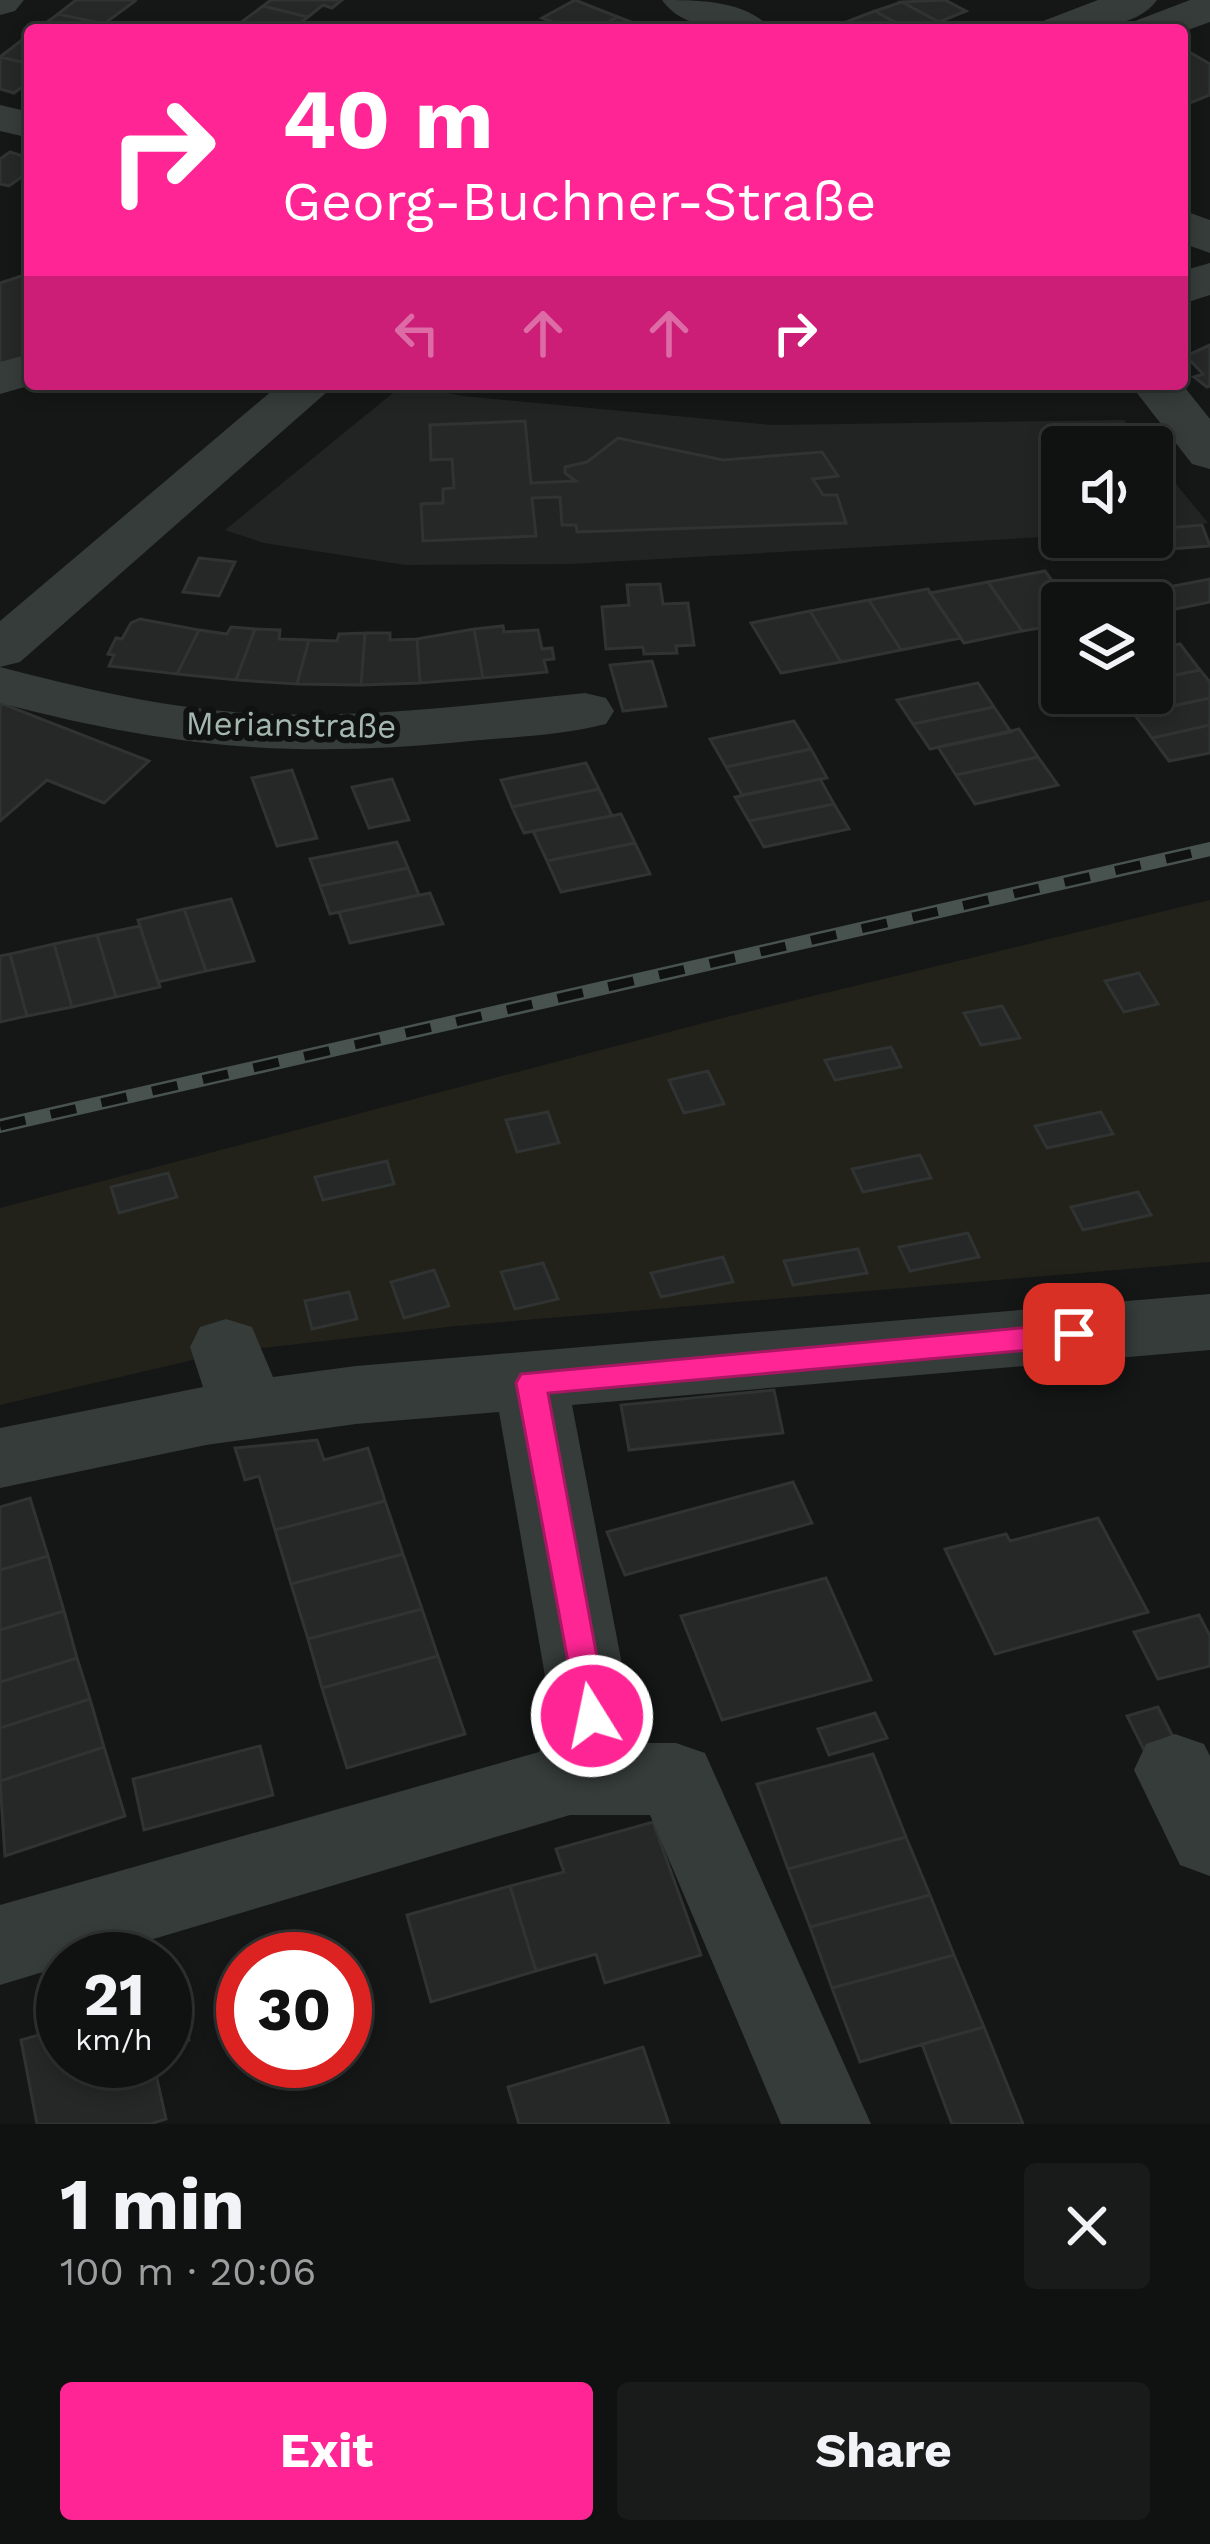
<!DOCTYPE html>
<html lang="en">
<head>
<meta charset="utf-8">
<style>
  :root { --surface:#101111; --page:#191a1a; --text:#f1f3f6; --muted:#9c9d9f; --line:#303131; --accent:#ff2595 }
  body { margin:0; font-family:"Work Sans",sans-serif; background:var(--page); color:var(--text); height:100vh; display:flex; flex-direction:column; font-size:45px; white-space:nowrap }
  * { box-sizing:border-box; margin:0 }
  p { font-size:39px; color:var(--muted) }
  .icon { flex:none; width:66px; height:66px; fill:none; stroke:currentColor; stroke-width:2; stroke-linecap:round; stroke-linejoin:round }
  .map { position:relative; height:2124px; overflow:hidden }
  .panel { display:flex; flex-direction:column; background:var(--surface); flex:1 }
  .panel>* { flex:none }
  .hud { position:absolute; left:24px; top:24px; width:1164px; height:366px; border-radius:12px; box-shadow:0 6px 18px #0003,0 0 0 3px var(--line); background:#ff2595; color:#fff; overflow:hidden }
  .controls { position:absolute; left:1041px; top:426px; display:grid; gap:24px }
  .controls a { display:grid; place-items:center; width:132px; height:132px; border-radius:12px; background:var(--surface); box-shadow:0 6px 18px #0003,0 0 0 3px var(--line); font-size:60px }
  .speed { position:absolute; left:36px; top:1932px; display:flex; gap:24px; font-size:60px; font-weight:700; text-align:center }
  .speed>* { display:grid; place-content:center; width:156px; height:156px; border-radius:50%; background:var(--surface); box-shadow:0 6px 18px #0003,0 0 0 3px var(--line); line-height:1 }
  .speed small { font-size:30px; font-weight:400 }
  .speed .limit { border:18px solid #d22; background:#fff; color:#111 }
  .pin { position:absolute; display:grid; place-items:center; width:102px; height:102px; color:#fff; margin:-51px; border-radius:24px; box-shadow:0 6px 18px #0006 }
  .me { position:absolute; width:132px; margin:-66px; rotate:350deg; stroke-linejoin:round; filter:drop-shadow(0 0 9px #0008) }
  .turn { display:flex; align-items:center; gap:42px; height:252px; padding:0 60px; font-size:54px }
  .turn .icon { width:156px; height:156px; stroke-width:2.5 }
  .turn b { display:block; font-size:84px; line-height:102px }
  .lanes { display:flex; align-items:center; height:114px; padding:0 60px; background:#0003; justify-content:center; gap:60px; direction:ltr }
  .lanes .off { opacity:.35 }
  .round { display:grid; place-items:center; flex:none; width:126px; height:126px; border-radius:12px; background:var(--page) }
  .overview { display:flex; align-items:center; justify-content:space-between; height:204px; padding:0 60px }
  h1 { font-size:72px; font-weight:700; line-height:90px }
  .button { display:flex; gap:24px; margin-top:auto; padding:24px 60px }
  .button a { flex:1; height:138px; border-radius:12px; background:var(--accent); color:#fff; font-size:48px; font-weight:700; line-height:138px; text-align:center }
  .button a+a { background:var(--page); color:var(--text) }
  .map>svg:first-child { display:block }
  .built { fill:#212423 }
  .green { fill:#22221a }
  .building { fill:#252827; stroke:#2f3332; stroke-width:3 }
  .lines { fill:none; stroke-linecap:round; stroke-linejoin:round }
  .minor { fill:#353c3a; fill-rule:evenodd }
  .rail-casing { stroke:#48524e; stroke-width:14 }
  .rail { stroke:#101212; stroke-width:9; stroke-dasharray:26; stroke-linecap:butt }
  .route { fill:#ff2595; stroke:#a61861; stroke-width:3 }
  .labels { text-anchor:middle; stroke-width:12; stroke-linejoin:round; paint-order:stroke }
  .street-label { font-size:33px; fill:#a5b8af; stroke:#101212 }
</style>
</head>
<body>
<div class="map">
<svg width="1210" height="2124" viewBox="0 0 1210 2124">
  <rect width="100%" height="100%" fill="#151717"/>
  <!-- built -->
  <path class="built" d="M404 384 463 396 772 425 1124 420 1145 447H1062V536L571 564 405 565 264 543 225 530Z
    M1152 455 1208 523 1152 529Z"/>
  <!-- green -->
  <path class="green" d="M1210 900V1262L456 1326 227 1352 0 1405V1208L730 1016Z"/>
  <!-- building -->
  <path class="building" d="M76 0H133L135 1 104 24 58 14Z
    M271 0H342L332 8 323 5 308 17 263 6Z
    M575 0 618 17 593 30H573L542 18Z
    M945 0 966 11 939 22 902 2Z
    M902 2 939 22 909 30 875 11Z
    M263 6 308 17 291 30 243 21Z
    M875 11 909 30H860L846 22Z
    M58 14 104 24 96 30H36Z
    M618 17 652 30H593Z
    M27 36 30 64 0 57Z
    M1191 53 1210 64V95L1182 106V56Z
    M0 57 30 64V81L14 93 0 89Z
    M10 152 30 158V171L9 186 0 184V159Z
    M27 274 30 357 0 367V283Z
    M1210 345V386L1207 387 1194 377 1203 374 1186 356Z
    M525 421 531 483 576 481 565 473V467L587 462 618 438 723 460 822 452 838 476 813 479 823 495H837L846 523 577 532 576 525H562L560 497 532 498 536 536 423 541 421 504 443 503V489L454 488 452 459 431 460 430 425Z
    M1202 525 1210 546 1075 556 1068 537H1152V529Z
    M199 558 235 562 219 596 183 592Z
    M1045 571 1068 603H1062V624L1022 631 988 582Z
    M1210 579V602L1152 614V603H1114L1111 598Z
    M988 582 1022 631 964 643 930 593Z
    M660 584 663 604 688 603 694 645 676 646 677 653 644 654 643 647 606 649 602 607 629 605 627 585Z
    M928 589 961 638 901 650 869 600Z
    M869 600 901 650 841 662 810 611Z
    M810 611 841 662 781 673 751 623Z
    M140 619 199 630 177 674 109 666 114 655 108 654 116 638 122 639 131 623Z
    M503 626 504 632 538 630 542 649 552 648 554 659 544 660 547 672 483 678 474 629Z
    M231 627 255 629 236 680 177 674 199 630 227 634Z
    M255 629 280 630 279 639 309 640 297 684 236 680Z
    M474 629 483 678 420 683 417 639Z
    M365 633H390V640L417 639 420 683 361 685Z
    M365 633 361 685 297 684 309 640 337 641 339 634Z
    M1180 644 1200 670 1152 680V650Z
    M652 661 666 706 623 711 610 665Z
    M1200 670 1210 682V698L1141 713 1126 693H1152V680Z
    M978 683 994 707 913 724 897 700Z
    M1210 698V725L1152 738 1134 714Z
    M0 703 149 761 104 803 47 780 0 821Z
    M994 707 1011 732 930 749 913 724Z
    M794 721 811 749 726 767 710 739Z
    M1210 725V753L1169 761 1152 738Z
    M1019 729 1038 757 956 775 938 747Z
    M811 749 827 778 742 795 726 767Z
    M1038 757 1058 785 975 804 956 775Z
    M586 763 599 789 512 807 501 780Z
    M292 770 317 838 277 846 252 778Z
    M392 779 409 820 369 828 352 787Z
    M820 779 834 804 749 821 735 797Z
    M599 789 612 816 524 833 512 807Z
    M834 804 849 829 764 847 749 821Z
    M621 814 635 843 547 861 533 831Z
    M397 842 408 868 320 886 310 859Z
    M635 843 650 874 561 892 547 861Z
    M408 868 419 895 330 914 320 886Z
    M430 893 443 924 350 943 339 912Z
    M231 899 254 961 206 971 184 909Z
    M184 909 206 971 158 982 138 920Z
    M140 926 160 987 116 997 97 935Z
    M97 935 116 997 72 1007 54 944Z
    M54 944 72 1007 27 1016 10 954Z
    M10 954 27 1016 0 1022V956Z
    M1139 973 1158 1004 1124 1012 1105 981Z
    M1002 1006 1020 1038 981 1045 964 1013Z
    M891 1047 901 1067 835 1080 825 1060Z
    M708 1071 724 1104 684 1113 669 1080Z
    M548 1112 559 1143 517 1152 506 1120Z
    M1101 1112 1113 1134 1047 1148 1035 1126Z
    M920 1155 931 1178 863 1192 852 1169Z
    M387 1161 394 1184 323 1200 315 1177Z
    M168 1173 177 1197 119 1213 111 1187Z
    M1138 1192 1151 1215 1083 1230 1071 1207Z
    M968 1233 979 1257 910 1271 899 1247Z
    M858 1249 867 1273 793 1285 784 1261Z
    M723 1257 733 1282 661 1297 651 1273Z
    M543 1263 558 1299 515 1309 501 1272Z
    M434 1270 449 1306 404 1318 391 1282Z
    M349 1292 357 1319 312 1329 305 1301Z
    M774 1390 783 1433 629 1450 621 1405Z
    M317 1440 324 1460 368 1448 385 1501 275 1530 259 1476 245 1480 235 1448Z
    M793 1482 812 1523 625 1575 607 1532Z
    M30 1498 48 1556 0 1570V1507Z
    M385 1501 403 1554 291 1584 275 1530Z
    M1098 1518 1148 1612 995 1654 945 1549 1006 1534 1010 1541Z
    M403 1554 422 1609 308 1639 291 1584Z
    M48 1556 64 1611 0 1630V1570Z
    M826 1578 871 1680 722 1720 681 1616Z
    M422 1609 438 1656 322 1688 308 1639Z
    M64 1611 77 1658 0 1682V1630Z
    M1199 1615 1210 1636V1666L1158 1679 1134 1632Z
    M438 1656 465 1734 347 1768 322 1688Z
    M77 1658 90 1699 0 1728V1682Z
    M90 1699 104 1747 0 1781V1728Z
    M1158 1707 1183 1757 1152 1766 1127 1716Z
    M875 1713 887 1738 829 1755 818 1729Z
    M260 1746 273 1795 144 1830 133 1779Z
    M104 1747 125 1816 5 1856 0 1781Z
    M873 1754 906 1837 788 1869 757 1784Z
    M653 1822 701 1955 605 1983 596 1954 536 1971 510 1886 564 1872 556 1849Z
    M906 1837 930 1895 810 1927 788 1869Z
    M510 1886 536 1971 431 2002 407 1915Z
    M930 1895 954 1955 832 1988 810 1927Z
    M954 1955 984 2027 860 2062 832 1988Z
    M175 1972 189 2040 165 2047V1975Z
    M984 2027 1023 2124H952L922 2044Z
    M63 2028V2061H153L166 2119 150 2124H37L21 2040Z
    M643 2047 669 2124H519L508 2087Z"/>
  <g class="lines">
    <!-- minor -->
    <path class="minor" d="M0 0H24L15 11 0 15Z
      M662 0C697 0 749 0 771 30 736 30 685 33 662 0Z
      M1098 0H1157C1135 32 1071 30 1037 30L1043 21Z
      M1190 0H1210V22L1182 32 1129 30 1135 21Z
      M0 105 30 112V138L0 131Z
      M1182 210 1210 220V253L1182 243Z
      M1210 263V295L1182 304V271Z
      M30 354V384H35L0 394V362Z
      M280 384H336L20 662 0 667V621Z
      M1130 384H1182L1210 419V469L1192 464Z
      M0 667C78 687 155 706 235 712 352 721 469 705 585 693L606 698 614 711 606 724C562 735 515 737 470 741 293 759 172 748 0 703Z
      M1210 1294V1350L572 1405 632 1716 623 1743H676L705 1753 871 2124H781L650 1815H570L86 1959H63V1966L0 1985V1905L539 1752 552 1716 499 1412 356 1424 206 1445 0 1488V1428L203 1387 190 1347 200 1327 226 1319 252 1327 273 1377 356 1366Z
      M1175 1734 1204 1744 1210 1756V1876L1180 1865 1134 1770 1146 1744Z"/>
    <defs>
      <path id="rail" d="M0 1126 1210 849"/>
    </defs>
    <!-- rail casing -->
    <use href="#rail" class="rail-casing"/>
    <!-- rail -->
    <use href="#rail" class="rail"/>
  </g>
  <!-- route -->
  <path class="route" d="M1074 1323 1085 1326 1089 1334 1085 1343 1074 1346 548 1393 608 1716 603 1726 592 1730 580 1726 516 1383 521 1374Z"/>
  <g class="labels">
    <!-- street labels -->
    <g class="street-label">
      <text transform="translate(291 724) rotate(1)" y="12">Merianstraße</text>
    </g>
  </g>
</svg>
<div class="controls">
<a><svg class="icon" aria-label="sound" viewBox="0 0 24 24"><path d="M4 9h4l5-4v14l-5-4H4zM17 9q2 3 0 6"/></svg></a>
<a><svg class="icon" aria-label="layers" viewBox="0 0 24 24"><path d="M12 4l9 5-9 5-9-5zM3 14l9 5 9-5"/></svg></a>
</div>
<div class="speed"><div>21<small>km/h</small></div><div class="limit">30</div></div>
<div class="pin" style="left:1074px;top:1334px;background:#d93025"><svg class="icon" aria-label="arrive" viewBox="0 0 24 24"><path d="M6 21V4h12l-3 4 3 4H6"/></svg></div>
<svg class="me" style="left:592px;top:1716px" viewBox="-20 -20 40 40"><circle r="17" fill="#ff2595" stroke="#fff" stroke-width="3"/><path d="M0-11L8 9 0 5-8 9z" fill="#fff"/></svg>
<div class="hud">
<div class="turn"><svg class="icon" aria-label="right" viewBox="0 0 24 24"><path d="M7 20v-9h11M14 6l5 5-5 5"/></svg><div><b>40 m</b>Georg-Buchner-Straße</div></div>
<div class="lanes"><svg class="icon off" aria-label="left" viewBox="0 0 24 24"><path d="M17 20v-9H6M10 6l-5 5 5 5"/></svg><svg class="icon off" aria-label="ahead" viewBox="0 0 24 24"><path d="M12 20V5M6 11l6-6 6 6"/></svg><svg class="icon off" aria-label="ahead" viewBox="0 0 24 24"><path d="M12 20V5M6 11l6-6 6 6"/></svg><svg class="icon" aria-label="right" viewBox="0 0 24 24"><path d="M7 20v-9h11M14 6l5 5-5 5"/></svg></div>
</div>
</div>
<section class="panel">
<div class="overview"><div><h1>1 min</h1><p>100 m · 20:06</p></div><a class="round"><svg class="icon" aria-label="close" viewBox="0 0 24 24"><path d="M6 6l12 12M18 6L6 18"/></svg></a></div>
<div class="button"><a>Exit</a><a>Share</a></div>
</section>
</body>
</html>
